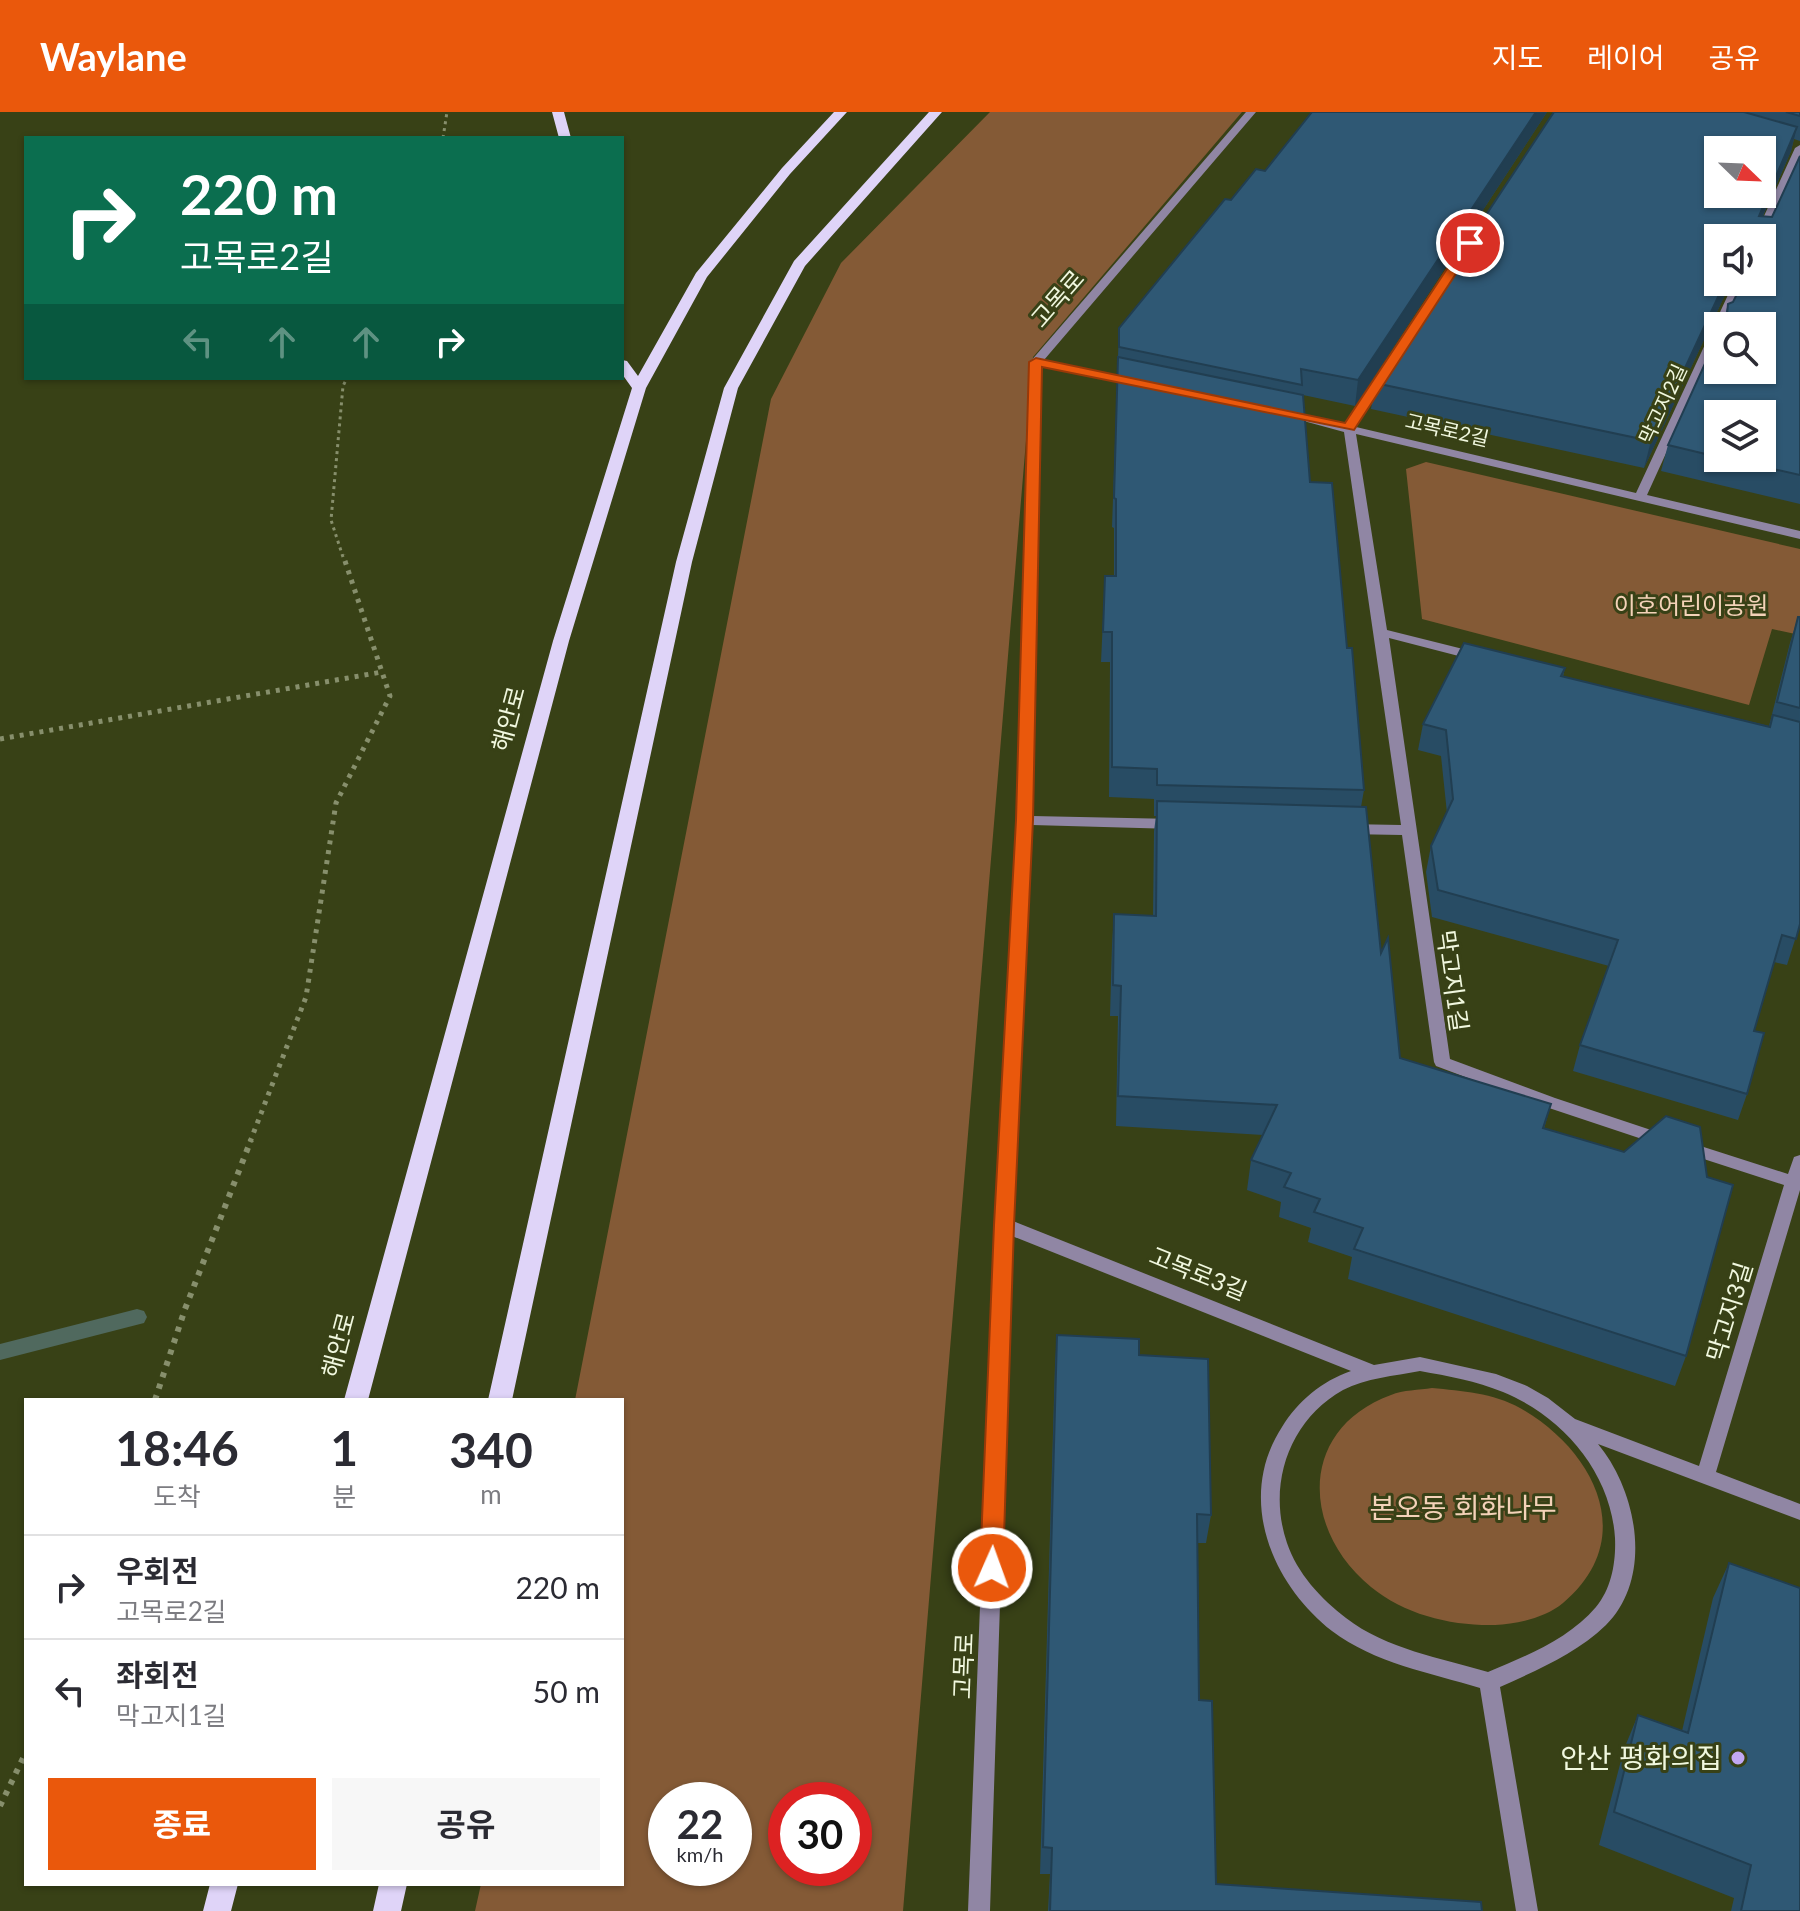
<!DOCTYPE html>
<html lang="ko">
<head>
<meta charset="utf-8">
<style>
  :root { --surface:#fff; --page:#f7f7f7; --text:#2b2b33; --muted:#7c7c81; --line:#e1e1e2; --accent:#ea580c }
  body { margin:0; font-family:Lato,"Noto Sans KR",sans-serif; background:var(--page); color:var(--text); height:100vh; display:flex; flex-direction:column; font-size:30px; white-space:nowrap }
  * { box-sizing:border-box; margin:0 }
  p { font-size:26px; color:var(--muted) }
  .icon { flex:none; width:44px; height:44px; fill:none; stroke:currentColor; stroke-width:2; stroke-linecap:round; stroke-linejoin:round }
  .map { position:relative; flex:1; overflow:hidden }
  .details { position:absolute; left:24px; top:1286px; width:600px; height:488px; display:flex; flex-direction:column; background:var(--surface); border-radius:0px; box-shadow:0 2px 6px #0004 }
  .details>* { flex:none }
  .banner { position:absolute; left:24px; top:24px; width:600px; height:244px; border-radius:0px; box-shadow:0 2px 6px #0004; background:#0b6e4f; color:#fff; overflow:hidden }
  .needle { width:52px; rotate:113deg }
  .fabs { position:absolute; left:1704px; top:24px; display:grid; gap:16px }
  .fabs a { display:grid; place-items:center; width:72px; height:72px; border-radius:0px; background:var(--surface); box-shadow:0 2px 6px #0004; font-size:40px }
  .speed { position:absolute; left:648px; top:1670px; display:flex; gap:16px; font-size:40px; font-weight:700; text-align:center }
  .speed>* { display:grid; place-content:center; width:104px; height:104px; border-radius:50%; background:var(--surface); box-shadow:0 2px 6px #0004; line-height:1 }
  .speed small { font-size:20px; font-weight:400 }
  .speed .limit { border:12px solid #d22; background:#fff; color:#111 }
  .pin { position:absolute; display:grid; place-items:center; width:68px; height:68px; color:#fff; margin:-34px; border:4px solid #fff; border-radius:50%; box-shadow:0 2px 8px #0007 }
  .me { position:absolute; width:88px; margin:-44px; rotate:2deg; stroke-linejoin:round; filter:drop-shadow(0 0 6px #0008) }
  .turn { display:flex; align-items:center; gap:28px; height:168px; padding:0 24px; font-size:36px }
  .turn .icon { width:104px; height:104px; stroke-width:2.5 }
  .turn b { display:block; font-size:56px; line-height:68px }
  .lanes { display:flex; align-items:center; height:76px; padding:0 24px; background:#0003; justify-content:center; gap:40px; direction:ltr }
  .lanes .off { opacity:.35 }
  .eta { display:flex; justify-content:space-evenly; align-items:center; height:136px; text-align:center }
  .eta b { font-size:48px; font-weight:700; line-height:56px }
  .cta { display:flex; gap:16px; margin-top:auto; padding:16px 24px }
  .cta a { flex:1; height:92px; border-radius:0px; background:var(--accent); color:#fff; font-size:32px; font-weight:700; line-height:92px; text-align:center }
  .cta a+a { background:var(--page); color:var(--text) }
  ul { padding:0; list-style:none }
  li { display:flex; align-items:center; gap:24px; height:104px; padding:0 24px; border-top:2px solid var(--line) }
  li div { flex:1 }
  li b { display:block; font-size:30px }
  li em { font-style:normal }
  header { display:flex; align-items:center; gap:48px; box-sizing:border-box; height:112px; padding:0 40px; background:var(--accent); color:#fff }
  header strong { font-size:38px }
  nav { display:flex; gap:44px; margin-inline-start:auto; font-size:28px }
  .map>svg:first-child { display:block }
  .green { fill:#845a36; fill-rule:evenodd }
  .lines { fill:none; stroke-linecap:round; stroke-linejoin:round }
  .stream { fill:#50695e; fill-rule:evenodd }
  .path-far2 { stroke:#878f6c; stroke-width:3; stroke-dasharray:3 4; stroke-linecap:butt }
  .path-far1 { stroke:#878f6c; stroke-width:5; stroke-dasharray:4 6; stroke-linecap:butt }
  .path { stroke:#878f6c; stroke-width:6; stroke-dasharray:5 7; stroke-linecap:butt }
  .minor { fill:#9086a4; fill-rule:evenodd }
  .primary { fill:#dfd4f8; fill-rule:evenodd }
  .wall { fill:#284c64; fill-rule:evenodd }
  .shaded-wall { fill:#213e51 }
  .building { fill:#2f5874; stroke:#213e51; stroke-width:2; fill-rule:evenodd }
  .route { fill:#ea580c; stroke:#983908; stroke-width:2 }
  .poi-dot { fill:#c2a8f2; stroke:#384116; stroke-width:3 }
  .labels { text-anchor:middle; stroke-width:6; stroke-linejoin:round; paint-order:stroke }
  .far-street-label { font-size:20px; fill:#f1f8df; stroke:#384116 }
  .street-label { font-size:24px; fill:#f1f8df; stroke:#384116 }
  .park-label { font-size:24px; fill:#f4d2b8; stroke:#384116 }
  .near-park-label { font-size:28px; fill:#f4d2b8; stroke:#384116 }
  .near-poi-label { font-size:28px; fill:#f1f8df; stroke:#384116; text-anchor:end }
</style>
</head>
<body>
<header>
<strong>Waylane</strong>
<nav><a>지도</a><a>레이어</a><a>공유</a></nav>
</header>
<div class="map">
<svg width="1800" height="1799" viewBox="0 0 1800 1799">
  <rect width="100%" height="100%" fill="#384116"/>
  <!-- green -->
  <path class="green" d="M990 0H1242L1033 245 903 1799H475L481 1772H622V1288H575L771 287 841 151ZM666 1688H734V1756H666ZM786 1688H854V1756H786Z
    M1426 350 1800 437V523L1772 517 1749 593 1422 507 1406 357Z
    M1432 1276C1462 1279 1493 1281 1520 1296 1594 1338 1640 1426 1563 1491 1545 1506 1517 1512 1495 1513 1452 1514 1405 1503 1371 1475 1301 1418 1298 1317 1391 1283 1403 1278 1419 1278 1432 1276Z"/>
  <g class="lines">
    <!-- stream -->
    <path class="stream" d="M137 1197 144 1199 147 1205 144 1211 0 1248V1232Z"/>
    <!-- path-far2 -->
    <path class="path-far2" d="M443 26 447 0
      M343 445 331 408 343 274 347 266"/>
    <!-- path-far1 -->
    <path class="path-far1" d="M0 627 382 560
      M250 1030 306 885 336 691 390 584 343 443"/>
    <!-- path -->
    <path class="path" d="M155 1288 185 1197 251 1028
      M0 1694 26 1640"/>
    <!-- minor -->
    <path class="minor" d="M1246 0H1256L1044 248 1140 269V273L1042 255 1032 704 1175 707 1182 712 1175 717 1032 713 1013 1109 1374 1253 1420 1245 1496 1262 1527 1274 1548 1286 1575 1307 1699 1354 1784 1073 1679 1039 1677 1035 1679 1031 1685 1029 1788 1062 1794 1045 1800 1043V1078L1716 1360 1800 1392V1408L1598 1332C1637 1379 1654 1465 1606 1513 1576 1542 1537 1558 1500 1575L1538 1799H1516L1480 1576C1431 1561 1374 1551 1332 1519 1271 1471 1236 1386 1282 1315 1298 1289 1322 1269 1351 1259L1012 1124 990 1799H968L995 1113 1018 708 1030 250ZM1420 1259C1448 1264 1476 1269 1503 1280 1562 1304 1611 1360 1615 1426 1616 1449 1612 1476 1596 1495 1569 1527 1526 1544 1488 1560 1441 1546 1386 1537 1346 1506 1321 1487 1297 1461 1287 1431 1267 1373 1289 1308 1343 1278 1366 1266 1394 1264 1420 1259Z
      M1800 33V47L1764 126 1762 128V126H1754L1795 36Z
      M1734 170H1744L1724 214H1718V227L1647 383 1800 419V427L1356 322 1387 518 1483 542 1485 545 1478 549 1389 526 1450 947 1555 986 1669 1024 1671 1028 1669 1032 1663 1034 1543 994 1436 954 1434 950 1402 723 1346 722 1339 717 1346 712 1401 713 1344 320 1278 302 1284 298 1345 313 1380 260 1384 259 1390 262 1356 315 1636 381Z"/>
    <!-- primary -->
    <path class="primary" d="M552 0H564L571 26H559Z
      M834 0H847L790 62 707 165 646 276 569 529 368 1288H344L553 529 632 276 622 262V248L627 249 638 264 696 161 782 56Z
      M929 0H942L805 154 738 276 692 450 512 1288H488L676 450 724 276 794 149Z
      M210 1772H238L231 1799H203Z
      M379 1772H407L401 1799H373Z"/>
  </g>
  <!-- wall -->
  <path class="wall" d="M1547 0 1355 294 1303 283 1310 370 1347 536 1364 678 1361 695 1381 841 1400 946 1551 992 1544 1017 1686 1244 1675 1274 1348 1167 1352 1145 1308 1130 1311 1116 1279 1105 1281 1090 1247 1078 1251 1048 1263 1023 1116 1014 1118 904H1110L1112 833 1114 802 1153 804 1154 719 1156 704H1154V687L1109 685 1110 550H1101L1105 464H1114V416L1112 415 1119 216 1231 88 1265 59Z
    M1554 0H1800V29L1794 27 1791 39 1763 104 1772 105 1800 44V392L1661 359 1668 333 1722 214 1728 192 1733 190 1762 126 1718 170H1731L1644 356 1371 297 1375 271ZM1718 302 1762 346H1718Z
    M1798 505H1800V812L1787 853 1774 850 1754 919 1747 982 1738 1008 1573 959 1580 933 1609 854 1432 805 1426 760 1431 734 1447 701 1441 644 1418 638 1423 612 1565 556 1563 565 1769 614 1790 531Z
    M1057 1223 1139 1243 1211 1403 1206 1431H1198L1199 1588 1216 1772 1482 1799H1048L1050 1762H1040L1055 1252Z
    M1729 1451 1800 1799H1731L1734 1786 1599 1733 1624 1637 1638 1603 1682 1619 1713 1486Z"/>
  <!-- shaded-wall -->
  <path class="shaded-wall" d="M1536 0H1547L1355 294 1358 268Z
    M1797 15 1791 39 1753 126 1759 104Z
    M1725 170H1731L1644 356 1651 329Z"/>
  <!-- building -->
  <path class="building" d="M1312 0H1536L1358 268 1301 257 1302 273 1119 235V216L1225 87 1231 88 1256 57 1265 59Z
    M1554 0H1744L1797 15 1759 104 1772 105 1800 44V363L1724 346H1762V302H1718V345L1668 333 1718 223V258H1762V214H1722L1727 203 1728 192 1733 190 1743 170H1762V126H1718V170H1725L1651 329 1375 271ZM1718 38H1762V82H1718Z
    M1786 0H1800V4Z
    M1118 245 1303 283 1310 370 1332 371 1347 536H1352L1364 678 1157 673V657L1112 655V520H1103L1105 464H1116V387L1114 386Z
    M1798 505H1800V596L1777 590Z
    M1464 531 1565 556 1561 564 1770 615 1773 603 1800 610V812L1796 827 1782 823 1754 919 1764 921 1747 982 1580 933 1618 828 1438 778 1431 734 1453 687 1446 618 1423 612Z
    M1157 689 1366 695 1381 841 1388 826 1400 946 1551 992 1543 1016 1624 1040 1666 1004 1700 1015 1707 1065 1733 1073 1686 1244 1354 1137 1363 1116 1314 1100 1320 1087 1284 1075 1291 1061 1251 1048 1277 993 1118 984 1121 874 1113 873 1114 802 1156 804Z
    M1057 1223 1139 1227V1243L1208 1247 1211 1403 1197 1402 1199 1588 1212 1589 1216 1772 1481 1790 1482 1799H1050L1052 1736 1043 1735Z
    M1729 1451 1800 1476V1799H1741L1751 1753 1614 1700 1638 1603 1688 1621Z"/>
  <!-- route -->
  <path class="route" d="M1470 128 1476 131 1354 318 1042 255 1033 708 1014 1113 1003 1456 1000 1463 992 1466 984 1463 980 1456 994 1113 1016 708 1029 250 1036 246 1345 311 1464 131Z"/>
  <!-- markers -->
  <circle class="poi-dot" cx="1738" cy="1646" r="8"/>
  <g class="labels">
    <!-- far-street labels -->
    <g class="far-street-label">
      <text transform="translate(1663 292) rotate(-65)" y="7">막고지2길</text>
      <text transform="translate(1447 318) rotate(13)" y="7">고목로2길</text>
    </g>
    <!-- street labels -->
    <g class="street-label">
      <text transform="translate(1058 187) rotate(-49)" y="8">고목로</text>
      <text transform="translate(509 607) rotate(-75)" y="8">해안로</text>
      <text transform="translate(1452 869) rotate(82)" y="8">막고지1길</text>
      <text transform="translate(1198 1162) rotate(22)" y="8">고목로3길</text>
      <text transform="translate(1730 1200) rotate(-73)" y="8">막고지3길</text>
      <text transform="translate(339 1233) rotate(-75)" y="8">해안로</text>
      <text transform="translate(964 1554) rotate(-88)" y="8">고목로</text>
    </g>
    <!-- park labels -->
    <g class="park-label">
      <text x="1691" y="502">이호어린이공원</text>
    </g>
    <!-- near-park labels -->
    <g class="near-park-label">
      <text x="1463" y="1406">본오동 회화나무</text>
    </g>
    <!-- near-poi labels -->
    <g class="near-poi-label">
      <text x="1722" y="1656">안산 평화의집</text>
    </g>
  </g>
</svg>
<div class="fabs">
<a><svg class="needle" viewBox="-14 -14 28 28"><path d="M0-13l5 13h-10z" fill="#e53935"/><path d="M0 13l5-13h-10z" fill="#7c7c81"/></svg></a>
<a><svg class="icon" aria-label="sound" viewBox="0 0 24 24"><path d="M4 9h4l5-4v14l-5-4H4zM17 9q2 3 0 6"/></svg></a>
<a><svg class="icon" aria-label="search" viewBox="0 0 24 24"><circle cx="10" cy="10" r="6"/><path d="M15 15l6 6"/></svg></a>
<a><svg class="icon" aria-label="layers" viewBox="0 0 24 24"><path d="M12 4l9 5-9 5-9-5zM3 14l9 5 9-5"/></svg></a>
</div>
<div class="speed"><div>22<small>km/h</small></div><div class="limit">30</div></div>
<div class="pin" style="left:1470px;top:131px;background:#d93025"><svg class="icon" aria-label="arrive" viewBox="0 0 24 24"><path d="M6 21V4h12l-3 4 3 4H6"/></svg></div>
<svg class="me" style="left:992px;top:1456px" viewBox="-20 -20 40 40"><circle r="17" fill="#ea580c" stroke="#fff" stroke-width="3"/><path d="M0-11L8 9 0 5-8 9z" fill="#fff"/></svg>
<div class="banner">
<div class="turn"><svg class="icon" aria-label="right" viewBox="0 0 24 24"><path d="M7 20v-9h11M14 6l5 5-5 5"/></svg><div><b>220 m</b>고목로2길</div></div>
<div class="lanes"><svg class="icon off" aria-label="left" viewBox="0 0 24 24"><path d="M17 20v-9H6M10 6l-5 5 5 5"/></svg><svg class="icon off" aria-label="ahead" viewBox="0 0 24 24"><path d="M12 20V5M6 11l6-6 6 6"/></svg><svg class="icon off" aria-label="ahead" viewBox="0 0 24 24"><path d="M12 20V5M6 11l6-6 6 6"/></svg><svg class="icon" aria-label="right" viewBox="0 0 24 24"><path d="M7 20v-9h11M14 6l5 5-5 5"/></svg></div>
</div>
<section class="details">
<div class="eta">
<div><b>18:46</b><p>도착</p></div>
<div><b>1</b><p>분</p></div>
<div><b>340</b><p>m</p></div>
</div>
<ul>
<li><svg class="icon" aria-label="right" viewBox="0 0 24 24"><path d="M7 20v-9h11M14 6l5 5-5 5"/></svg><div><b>우회전</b><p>고목로2길</p></div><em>220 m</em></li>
<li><svg class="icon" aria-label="left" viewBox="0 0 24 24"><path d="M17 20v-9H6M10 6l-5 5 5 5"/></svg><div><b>좌회전</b><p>막고지1길</p></div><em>50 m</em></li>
</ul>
<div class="cta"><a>종료</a><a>공유</a></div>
</section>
</div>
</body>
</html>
